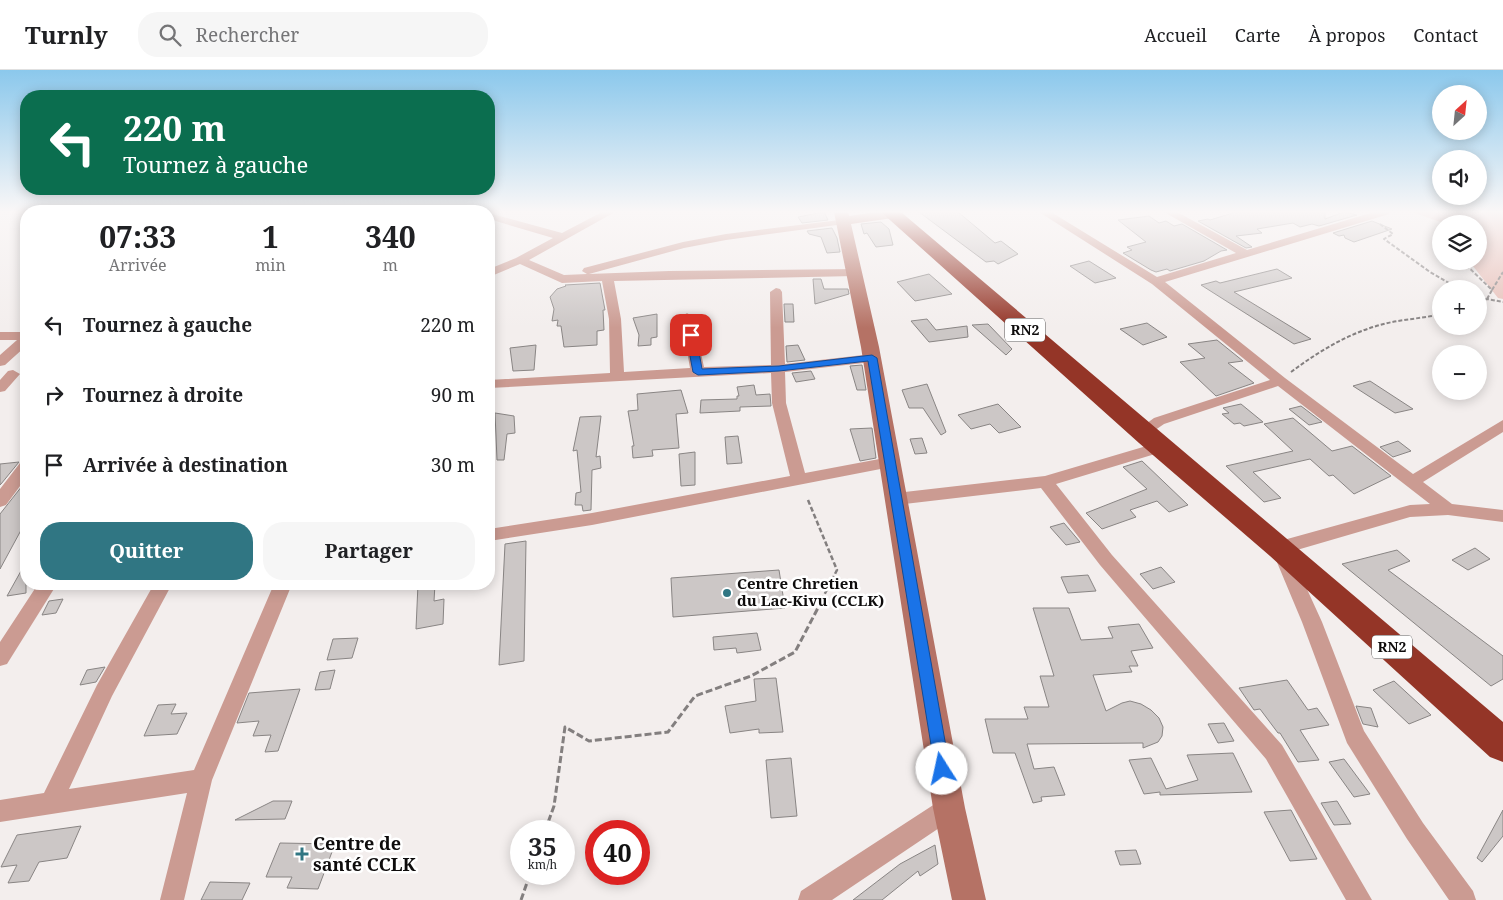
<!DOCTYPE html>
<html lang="fr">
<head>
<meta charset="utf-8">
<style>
  :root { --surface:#fff; --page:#f6f6f6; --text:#202124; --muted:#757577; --line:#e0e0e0; --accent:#307683 }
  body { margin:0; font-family:"Noto Serif",serif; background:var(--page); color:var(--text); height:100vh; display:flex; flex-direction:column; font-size:19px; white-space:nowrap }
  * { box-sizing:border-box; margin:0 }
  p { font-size:16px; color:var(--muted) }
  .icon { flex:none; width:28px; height:28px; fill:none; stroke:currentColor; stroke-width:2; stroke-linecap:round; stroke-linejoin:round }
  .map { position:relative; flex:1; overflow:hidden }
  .sheet { position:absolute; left:20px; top:135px; width:475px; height:385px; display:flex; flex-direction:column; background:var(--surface); border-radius:20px; box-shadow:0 2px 12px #0003 }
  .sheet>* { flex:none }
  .guide { position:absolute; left:20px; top:20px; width:475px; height:105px; border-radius:20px; box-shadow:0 2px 12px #0003; background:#0b6e4f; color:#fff; overflow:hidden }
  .needle { width:32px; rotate:27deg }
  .buttons { position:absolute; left:1432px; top:15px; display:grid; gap:10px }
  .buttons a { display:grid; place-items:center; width:55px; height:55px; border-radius:50%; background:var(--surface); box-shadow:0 2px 12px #0003; font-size:25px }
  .speed { position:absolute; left:510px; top:750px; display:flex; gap:10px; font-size:25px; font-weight:700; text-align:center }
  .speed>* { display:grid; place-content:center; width:65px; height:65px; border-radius:50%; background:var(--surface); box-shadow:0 2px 12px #0003; line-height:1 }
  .speed small { font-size:12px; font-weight:400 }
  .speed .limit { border:8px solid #d22; background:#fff; color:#111 }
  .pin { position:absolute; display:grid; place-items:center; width:42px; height:42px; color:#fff; margin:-21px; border-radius:10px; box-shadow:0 2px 8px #0006 }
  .me { position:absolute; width:55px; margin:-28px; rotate:350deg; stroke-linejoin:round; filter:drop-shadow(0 0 4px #0008) }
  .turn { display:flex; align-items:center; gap:18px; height:105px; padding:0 20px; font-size:22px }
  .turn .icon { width:65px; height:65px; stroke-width:2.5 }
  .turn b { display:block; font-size:35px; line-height:42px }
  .eta { display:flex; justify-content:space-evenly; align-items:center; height:85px; text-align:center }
  .eta b { font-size:30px; font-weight:700; line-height:35px }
  .button { display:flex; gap:10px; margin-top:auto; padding:10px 20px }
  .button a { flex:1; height:58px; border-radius:20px; background:var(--accent); color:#fff; font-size:20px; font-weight:700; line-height:58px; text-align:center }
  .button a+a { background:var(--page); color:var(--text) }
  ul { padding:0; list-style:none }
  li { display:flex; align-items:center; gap:15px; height:70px; padding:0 20px }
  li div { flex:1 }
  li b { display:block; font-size:19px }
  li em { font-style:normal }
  header { display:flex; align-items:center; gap:30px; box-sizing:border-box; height:70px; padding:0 25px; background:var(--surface); border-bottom:1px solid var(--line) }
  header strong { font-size:24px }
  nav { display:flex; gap:28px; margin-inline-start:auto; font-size:18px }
  .search { width:350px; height:45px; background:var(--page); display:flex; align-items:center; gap:12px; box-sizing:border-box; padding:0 18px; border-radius:20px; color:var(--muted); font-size:19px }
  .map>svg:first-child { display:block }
  .green { fill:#e6bdb5 }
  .building { fill:#ccc7c6; stroke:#898584 }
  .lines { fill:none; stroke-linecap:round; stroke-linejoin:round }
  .path-far2 { stroke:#837f7f; stroke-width:2; stroke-dasharray:4 2; stroke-linecap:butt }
  .path-far1 { stroke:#837f7f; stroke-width:2.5; stroke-dasharray:5 2.5; stroke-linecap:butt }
  .path { stroke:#837f7f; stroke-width:3; stroke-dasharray:7 3; stroke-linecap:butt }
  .street { fill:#cb9b92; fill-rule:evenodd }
  .secondary { fill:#b57265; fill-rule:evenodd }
  .highway { fill:#943527; fill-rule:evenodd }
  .route { fill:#1a73e8; stroke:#114b97 }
  .poi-dot { fill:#307683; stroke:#fff; stroke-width:2 }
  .labels { text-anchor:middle; stroke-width:5; stroke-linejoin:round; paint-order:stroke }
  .shield { fill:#fff; stroke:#565555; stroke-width:1 }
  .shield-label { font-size:14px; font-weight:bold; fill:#0e0c0c }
  .poi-label { font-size:15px; font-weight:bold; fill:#0e0c0c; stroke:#fff; text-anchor:start }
  .near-poi-label { font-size:18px; font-weight:bold; fill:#0e0c0c; stroke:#fff; text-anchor:start }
</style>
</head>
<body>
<header>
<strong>Turnly</strong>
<div class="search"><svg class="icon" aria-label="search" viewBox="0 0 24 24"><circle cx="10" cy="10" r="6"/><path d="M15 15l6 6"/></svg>Rechercher</div>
<nav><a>Accueil</a><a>Carte</a><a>À propos</a><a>Contact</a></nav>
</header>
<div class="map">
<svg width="1503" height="830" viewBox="0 0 1503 830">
  <rect width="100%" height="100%" fill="#f3eeed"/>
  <!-- green -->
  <path class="green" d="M1412 142H1503V229L1498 228 1469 191H1479V154H1446Z"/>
  <!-- building -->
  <path class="building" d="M824 142 828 150 802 153 798 147Z
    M919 142H958L995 173 1001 171 1018 184 998 194 994 191 986 192Z
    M1236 142H1325V149L1344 142 1357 145 1319 156 1312 154 1300 157 1293 153 1257 159 1262 163 1236 166 1252 177 1246 178 1198 151 1208 149 1210 150Z
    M1149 146 1159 153 1166 151 1174 156 1182 154 1227 180 1221 181 1204 191 1170 201 1167 199 1156 202 1151 200 1123 183 1132 180 1127 177 1146 172 1118 150Z
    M1372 151 1392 159 1354 172 1345 168 1344 165 1339 166 1333 163Z
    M881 152 889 159 893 175 876 177 867 163 864 164 861 154Z
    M832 158 837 168 840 182 827 183 821 167 809 164 807 161Z
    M1089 191 1116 208 1095 213 1070 196Z
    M1277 199 1292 208 1234 222 1311 269 1294 274 1201 215 1216 211 1220 213Z
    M929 204 952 224 915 231 897 212Z
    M813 209H821L824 219H848L849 224 815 234Z
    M600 213 605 240H603L604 260 597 261V275L564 277 561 256H557L558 250 552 251 554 239 550 227 557 219 566 216 565 215Z
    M784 234H793L794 252H785Z
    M657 244V267L651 268V275L638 276 639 265 633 248Z
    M927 249 936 260 967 256 968 267 929 272 911 251Z
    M1147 253 1167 267 1143 275 1120 259Z
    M988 254 1012 279 1006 285 972 255Z
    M1217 270 1243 291 1228 293 1254 313 1216 326 1180 292 1205 288 1188 274Z
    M536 275 534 300 513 301 510 278Z
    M798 275 805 290 787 292 786 276Z
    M862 295 866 320H857L850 296Z
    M811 301 815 309 796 312 792 303Z
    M1370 311 1413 339 1395 343 1353 316Z
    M927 314 946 362 941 365 923 338H909L902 320Z
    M754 315 756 325 770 324 771 336 740 337V341L700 343 701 330 737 329V326H739L737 317Z
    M681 320 688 343 676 344 679 378 652 380 653 386 633 388 632 376H634L628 341 638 340 637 324Z
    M998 334 1021 357 999 363 990 354 971 359 958 345Z
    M1241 334 1263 352 1244 356 1240 353 1234 354 1222 344 1229 343 1223 338Z
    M1301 336 1322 352 1309 355 1289 339Z
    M495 343 514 346 515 363 507 364 504 390H497Z
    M601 346 596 387 600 386 601 398 592 400 591 440 583 441 582 435H575L576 423 581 422 577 380 573 381 580 347Z
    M1293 348 1332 381 1352 376 1391 406 1354 424 1333 405 1329 406 1310 389 1253 402 1281 428 1264 432 1226 396 1293 381 1264 354Z
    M872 358 876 388 860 391 850 359Z
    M738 366 742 393 727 394 725 367Z
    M922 368 927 383 915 384 910 369Z
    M1398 371 1411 381 1393 387 1380 377Z
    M695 382V415L681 416 679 384Z
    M1142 391 1188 435 1169 442 1157 431 1130 440 1136 447 1102 459 1086 443 1147 419 1123 397Z
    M19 392 1 414 0 415V394Z
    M26 411V451L0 499V444Z
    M1064 453 1080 472 1066 475 1050 457Z
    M526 471 524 591 499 595 505 474Z
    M1475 478 1490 489 1468 500 1452 490Z
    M1397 480 1410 491 1388 500 1503 586V609L1491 616 1342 494Z
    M26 492V523L7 526Z
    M1161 497 1175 512 1153 519 1140 504Z
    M779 500 785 538 673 547 671 508Z
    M1088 505 1096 521 1068 523 1061 507Z
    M418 514H435L434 531 444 529 443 554 416 559Z
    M63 529 56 543 42 545 49 531Z
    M1033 538H1069L1081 570 1113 568 1108 557 1139 554 1153 578 1131 581 1138 596H1129L1132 602 1093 605 1106 641 1122 633 1130 631 1141 634 1151 640 1159 648 1163 657 1162 666 1158 672 1143 678V673L1027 674 1034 699 1054 697 1065 725 1041 727 1042 731 1033 733 1015 683H993L985 649H1028L1024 637H1049L1040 606H1054Z
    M757 563 761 580 737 583 736 578 714 580 713 567Z
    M358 568 352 588 327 590 333 569Z
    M105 597 96 612 80 615 87 600Z
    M335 600 330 619 315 620 320 602Z
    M776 608 783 662 759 663V659L730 663 725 636 756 631 754 609Z
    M1287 610 1308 640 1317 638 1329 655 1300 660 1319 690 1298 692 1280 663H1278L1260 639 1254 640 1239 618Z
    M1394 611 1431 645 1409 654 1373 620Z
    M300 619 278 681 265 682 271 665 253 666 259 651 237 653 249 623Z
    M176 634 171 644 187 643 177 664 144 666 158 635Z
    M1356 636 1371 638 1378 657 1363 654Z
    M1224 653 1234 671 1218 673 1208 654Z
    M1233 683 1252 722 1160 725V722L1144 724 1129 690 1151 688 1166 719 1198 710 1187 685Z
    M791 688 797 746 771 748 766 690Z
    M1344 689 1370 724 1354 727 1329 692Z
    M273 731H292L285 749 235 750Z
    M1337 731 1351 754 1334 755 1321 733Z
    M1291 740 1300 757 1317 789 1290 791 1264 742Z
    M1503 740V766L1482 792 1477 788Z
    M81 756 67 788 39 792 29 811 8 813 17 795 1 797 17 765Z
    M280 773 335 774 318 819 287 818 292 807H266Z
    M935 775 938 794 920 806 918 801 882 830H853L900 794Z
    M1136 780 1141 794 1120 795 1115 781Z
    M210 812 250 813 242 830H201Z"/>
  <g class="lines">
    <!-- path-far2 -->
    <path class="path-far2" d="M1380 154 1393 164 1384 169 1430 202 1459 219
      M1462 191 1492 220 1487 229
      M1492 220 1503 202
      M1479 230 1487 229 1503 232
      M1291 302C1318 282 1347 264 1380 255 1400 249 1421 249 1441 244"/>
    <!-- path-far1 -->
    <path class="path-far1" d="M808 430 837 500 819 535"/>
    <!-- path -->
    <path class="path" d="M545 761 554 736 565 657 589 671 668 662 695 626 751 606 795 582 820 534
      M521 830 530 804"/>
    <!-- street -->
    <path class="street" d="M602 142H615L529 190 564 205 587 204 582 201 584 198 683 172 726 164 848 149 849 151 844 154 726 170 684 178 589 204 669 201 859 199 861 202 859 205 855 206 614 211 621 249 624 302 690 298 681 247 687 243 693 247 704 297 771 295 770 222 776 218 780 219 782 222 785 294 872 284 879 288 872 292 785 302 786 333 805 403 890 387 896 388 898 392 896 396 592 455 489 471V459L592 443 790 406 772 333 771 303 489 318V310L610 303 609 249 602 211 562 213 520 194 489 207V199L516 188 553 168 489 149V143L562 163Z
      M1039 142H1051L1157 207 1236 183 1164 142H1177L1247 180 1374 142H1390L1389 144 1165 212 1285 308 1413 404 1503 350V362L1423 412 1452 434 1503 440V452L1448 445 1410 447 1290 482 1322 552 1364 661 1423 753 1473 821 1476 830H1449L1407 769 1347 673 1302 552 1271 478 1274 473 1280 471 1410 435 1430 434 1278 316 1164 354 1148 365H1138L1135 362 1154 348 1270 310 1152 214Z
      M0 262H26V276L5 295 0 296V285L17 270H0Z
      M13 300 20 304 5 321 0 322V310L8 301Z
      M1160 372 1165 373 1168 377 1165 381 1056 414 1112 485 1282 675 1372 830H1346L1266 689 1100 495 1041 418 896 435 890 433 888 429 890 425 896 423 1045 406Z
      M26 392V408L6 435 0 437V419L20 393Z
      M38 514H57L7 594 0 596V572Z
      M154 514H172L112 626 69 719 194 700 274 514H292L212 710 184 830H160L187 723 0 752V730L44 723 97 615Z
      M949 727 957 730 960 738 957 746 832 830H798L801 821 941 730Z"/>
    <!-- secondary -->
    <path class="secondary" d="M834 142H848L849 146 876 142H899L900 144 898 147 893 148 851 154 879 277 965 738 986 830H952L933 738 861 277Z"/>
    <!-- highway -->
    <path class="highway" d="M881 142H901L1503 652V692L1490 687 1270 486 1139 373Z"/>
  </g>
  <!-- sky -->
  <linearGradient id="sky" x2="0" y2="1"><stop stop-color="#8bc8ec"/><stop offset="0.55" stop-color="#faf7f7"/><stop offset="1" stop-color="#faf7f7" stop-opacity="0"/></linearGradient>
  <rect width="1503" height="258" fill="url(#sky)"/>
  <!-- route -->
  <path class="route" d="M691 262 696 265 702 299 779 296 872 285 877 288 950 699 948 705 942 707 937 705 935 699 868 291 779 301 698 305 693 302 686 265Z"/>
  <!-- markers -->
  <g class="poi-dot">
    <circle cx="727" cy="523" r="5"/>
    <path d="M299.5 776.5h5v5h5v5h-5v5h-5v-5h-5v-5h5z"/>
  </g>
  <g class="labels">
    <!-- shield labels -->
    <g class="shield">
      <rect x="1005" y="248.5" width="40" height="23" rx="4"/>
      <rect x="1372" y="565.5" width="40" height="23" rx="4"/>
    </g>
    <g class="shield-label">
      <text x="1025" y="265">RN2</text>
      <text x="1392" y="582">RN2</text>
    </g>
    <!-- poi labels -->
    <g class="poi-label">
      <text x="737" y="519">Centre Chretien<tspan x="737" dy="17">du Lac-Kivu (CCLK)</tspan></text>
    </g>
    <!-- near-poi labels -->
    <g class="near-poi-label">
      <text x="313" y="780">Centre de<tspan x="313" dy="21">santé CCLK</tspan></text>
    </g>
  </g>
</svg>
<div class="buttons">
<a><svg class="needle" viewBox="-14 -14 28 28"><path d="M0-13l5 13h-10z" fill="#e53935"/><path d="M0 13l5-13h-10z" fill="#757577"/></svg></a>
<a><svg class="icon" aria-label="sound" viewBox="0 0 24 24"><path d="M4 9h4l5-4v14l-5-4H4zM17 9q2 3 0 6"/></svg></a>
<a><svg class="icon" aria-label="layers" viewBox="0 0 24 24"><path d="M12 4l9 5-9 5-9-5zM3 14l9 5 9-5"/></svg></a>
<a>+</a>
<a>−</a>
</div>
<div class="speed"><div>35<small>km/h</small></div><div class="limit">40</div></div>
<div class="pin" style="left:691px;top:265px;background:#d93025"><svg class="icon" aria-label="arrive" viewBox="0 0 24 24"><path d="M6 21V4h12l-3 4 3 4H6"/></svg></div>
<svg class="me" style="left:942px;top:699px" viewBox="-20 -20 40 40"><circle r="19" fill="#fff"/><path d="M0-13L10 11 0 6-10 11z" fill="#1a73e8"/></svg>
<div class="guide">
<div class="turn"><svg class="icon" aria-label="left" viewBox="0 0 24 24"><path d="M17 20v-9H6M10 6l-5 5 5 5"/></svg><div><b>220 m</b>Tournez à gauche</div></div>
</div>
<section class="sheet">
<div class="eta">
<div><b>07:33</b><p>Arrivée</p></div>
<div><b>1</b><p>min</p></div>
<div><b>340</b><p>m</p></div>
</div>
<ul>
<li><svg class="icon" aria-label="left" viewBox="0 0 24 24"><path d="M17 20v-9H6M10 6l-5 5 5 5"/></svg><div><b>Tournez à gauche</b></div><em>220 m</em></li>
<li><svg class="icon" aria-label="right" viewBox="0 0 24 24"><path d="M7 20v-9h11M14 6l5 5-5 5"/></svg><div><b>Tournez à droite</b></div><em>90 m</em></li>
<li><svg class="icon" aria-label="arrive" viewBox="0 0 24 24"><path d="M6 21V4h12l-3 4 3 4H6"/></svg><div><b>Arrivée à destination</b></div><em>30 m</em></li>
</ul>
<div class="button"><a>Quitter</a><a>Partager</a></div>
</section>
</div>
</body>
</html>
